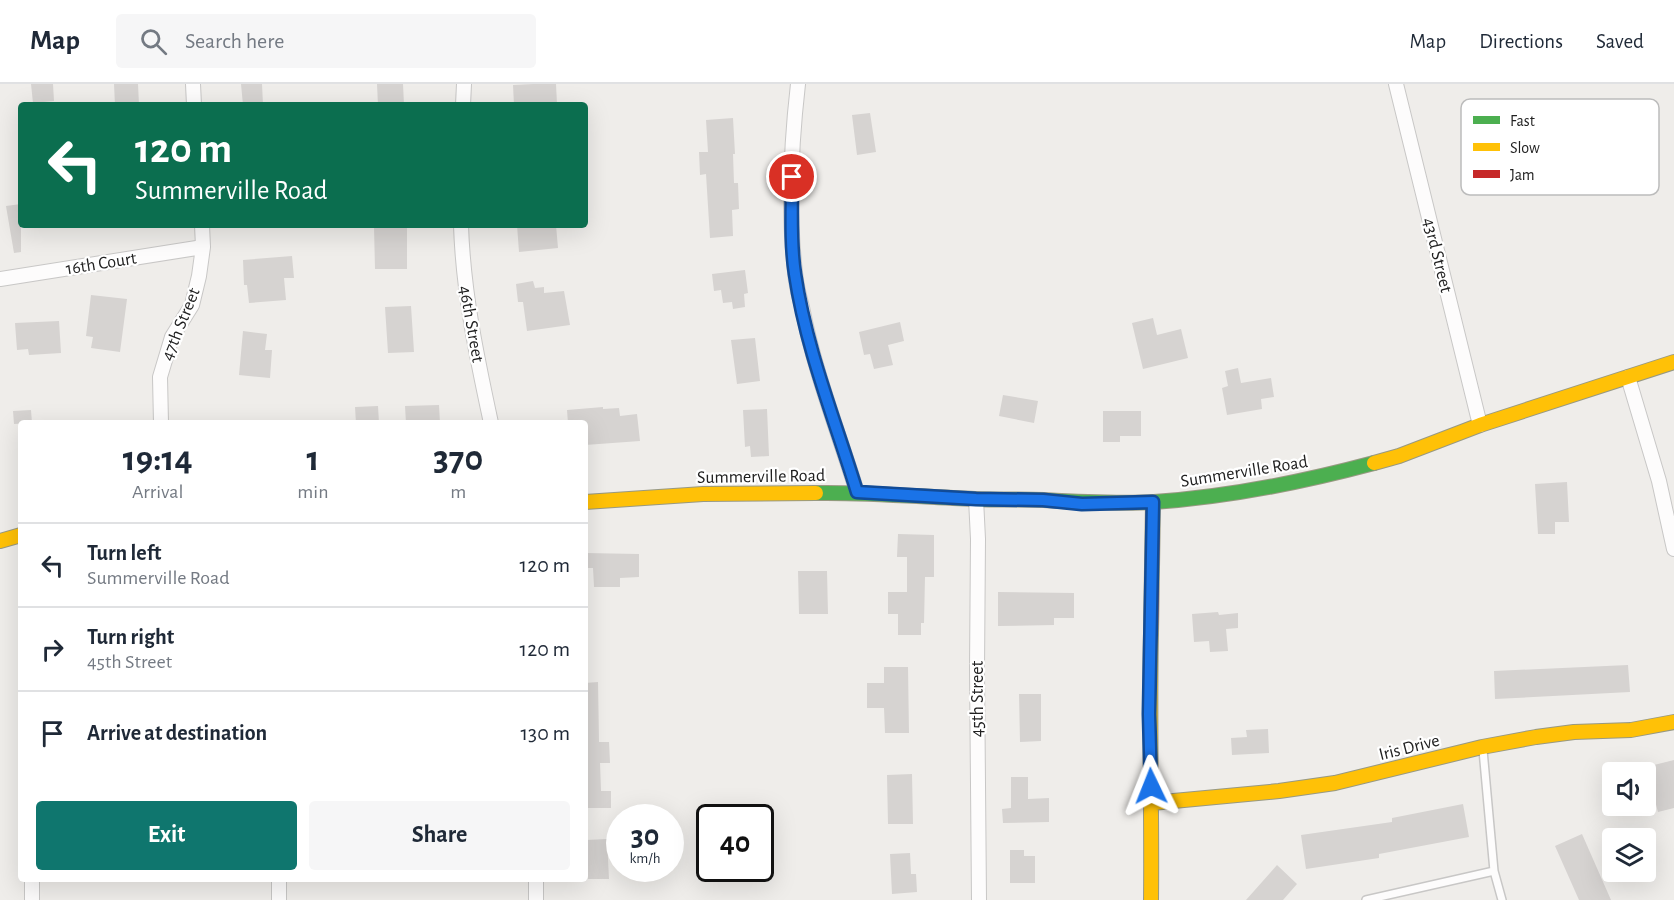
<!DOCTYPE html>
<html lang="en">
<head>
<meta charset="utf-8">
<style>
  :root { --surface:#fff; --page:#f6f6f7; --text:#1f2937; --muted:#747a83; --line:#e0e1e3; --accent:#0f766e }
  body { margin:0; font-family:"Alegreya Sans",sans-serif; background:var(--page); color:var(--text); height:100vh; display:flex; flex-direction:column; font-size:22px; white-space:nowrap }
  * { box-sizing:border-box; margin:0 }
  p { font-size:20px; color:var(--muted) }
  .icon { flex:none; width:33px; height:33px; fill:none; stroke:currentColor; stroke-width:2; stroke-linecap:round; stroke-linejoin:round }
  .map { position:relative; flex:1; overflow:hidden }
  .panel { position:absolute; left:18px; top:336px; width:570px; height:462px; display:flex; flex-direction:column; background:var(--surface); border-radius:6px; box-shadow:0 6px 24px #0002 }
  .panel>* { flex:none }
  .banner { position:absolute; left:18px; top:18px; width:570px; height:126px; border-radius:6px; box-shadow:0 6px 24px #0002; background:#0b6e4f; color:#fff; overflow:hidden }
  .fabs { position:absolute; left:1602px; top:678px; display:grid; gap:12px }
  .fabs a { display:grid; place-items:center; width:54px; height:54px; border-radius:6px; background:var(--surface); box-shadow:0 6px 24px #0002; font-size:30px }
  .speed { position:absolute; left:606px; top:720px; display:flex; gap:12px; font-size:30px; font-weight:700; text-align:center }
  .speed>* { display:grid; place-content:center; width:78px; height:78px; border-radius:50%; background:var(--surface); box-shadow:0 6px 24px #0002; line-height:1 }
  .speed small { font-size:15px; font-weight:400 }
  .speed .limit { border:3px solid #111; border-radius:9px; background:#fff; color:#111 }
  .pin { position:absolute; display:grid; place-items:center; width:51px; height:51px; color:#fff; margin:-26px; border:3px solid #fff; border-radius:50%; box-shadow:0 2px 6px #0007 }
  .me { position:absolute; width:66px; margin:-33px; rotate:358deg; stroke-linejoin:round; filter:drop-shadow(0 0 4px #0008) }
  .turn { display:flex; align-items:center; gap:21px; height:126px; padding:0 18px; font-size:27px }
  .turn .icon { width:78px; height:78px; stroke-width:2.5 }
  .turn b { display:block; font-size:42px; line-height:51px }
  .eta { display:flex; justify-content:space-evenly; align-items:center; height:102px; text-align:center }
  .eta b { font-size:36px; font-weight:700; line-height:42px }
  .button { display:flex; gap:12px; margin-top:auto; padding:12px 18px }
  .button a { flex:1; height:69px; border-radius:6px; background:var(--accent); color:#fff; font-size:24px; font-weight:700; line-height:69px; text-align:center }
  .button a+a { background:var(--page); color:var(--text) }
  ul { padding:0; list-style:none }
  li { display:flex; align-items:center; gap:18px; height:84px; padding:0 18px; border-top:2px solid var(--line) }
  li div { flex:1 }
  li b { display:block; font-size:22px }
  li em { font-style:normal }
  header { display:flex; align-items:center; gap:36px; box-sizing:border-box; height:84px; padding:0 30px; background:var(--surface); border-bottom:2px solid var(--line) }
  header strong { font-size:28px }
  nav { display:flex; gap:33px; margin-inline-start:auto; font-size:21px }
  .search { width:420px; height:54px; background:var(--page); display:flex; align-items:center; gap:15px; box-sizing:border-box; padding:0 21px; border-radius:6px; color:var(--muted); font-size:22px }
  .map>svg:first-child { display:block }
  .building { fill:#d6d3d1 }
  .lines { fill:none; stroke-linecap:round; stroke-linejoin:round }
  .lane-casing { stroke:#c8c7c6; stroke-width:10 }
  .street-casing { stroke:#c8c7c6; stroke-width:16 }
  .fast-casing { stroke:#989982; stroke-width:16 }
  .slow-casing { stroke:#989982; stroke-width:16 }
  .jam-casing { stroke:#989982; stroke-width:16 }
  .lane { stroke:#fdfcfc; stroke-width:7 }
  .street { stroke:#fdfcfc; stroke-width:14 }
  .fast { stroke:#4caf50; stroke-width:14 }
  .slow { stroke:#ffc107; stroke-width:14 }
  .jam { stroke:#c62828; stroke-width:14 }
  .route-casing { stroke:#114b97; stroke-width:15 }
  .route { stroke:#1a73e8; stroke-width:10 }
  .labels { text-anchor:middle; stroke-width:4.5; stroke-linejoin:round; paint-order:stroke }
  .street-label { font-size:18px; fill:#212121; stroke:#fff }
  .key { fill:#fff; stroke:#bcbcbc; stroke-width:1.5 }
  .key-label { font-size:16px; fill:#212121 }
</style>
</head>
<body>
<header>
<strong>Map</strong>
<div class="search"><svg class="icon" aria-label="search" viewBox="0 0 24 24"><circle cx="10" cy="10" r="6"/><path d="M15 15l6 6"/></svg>Search here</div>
<nav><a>Map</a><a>Directions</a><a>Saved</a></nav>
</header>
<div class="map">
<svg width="1674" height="816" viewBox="0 0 1674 816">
  <rect width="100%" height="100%" fill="#efedea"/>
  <!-- building -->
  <path class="building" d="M31 0H53L54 17 33 19Z
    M114 0H138L139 21H115Z
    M241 0H262L263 21H243Z
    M377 0H403L404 21H378Z
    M533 0H556L557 20 514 21 513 1Z
    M870 29 876 68 857 71 852 31Z
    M733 34 735 70H733L734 99H738L739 125 732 126 733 152 710 154 706 90 700 91 699 68H708L706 36Z
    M21 120V168L14 169 6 122Z
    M517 141H556L558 164 519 168Z
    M374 143H407V185H375Z
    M292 172 294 194H284L286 216 249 219 247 201H244L243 176Z
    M745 186 748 209 744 210 745 223 733 225 732 218 723 219 721 206 714 207 712 190Z
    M533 197 535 204 544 203V209L564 207 570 241 527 247 523 218H518L516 200Z
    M91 211 127 215 120 268 91 264 93 253 86 252Z
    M411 222 414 268 388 269 385 223Z
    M1153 234 1157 251 1181 245 1188 274 1143 285 1132 239Z
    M59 237 61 269 29 271 28 265 17 266 15 239Z
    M900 238 904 257 888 261 893 281 874 285 870 270 864 271 859 248Z
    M243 247 267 250 265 266H272L270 294 239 291Z
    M755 254 760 297 737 300 731 256Z
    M1238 284 1241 299 1271 294 1274 313 1261 315 1262 325 1227 331 1222 304 1228 302 1225 287Z
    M1003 311 1038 317 1034 339 999 332Z
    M439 321 440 339H406L405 322Z
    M378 322 379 339H356L355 323Z
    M603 323V325L619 324 620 332 637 330 640 357 585 361V339H568L567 326Z
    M767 325 769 372 751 373 750 362 745 363 743 326Z
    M31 326 32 339 14 340 13 327Z
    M1103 327H1141V352H1120V358H1103Z
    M1567 398 1569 438H1555V450H1538L1535 400Z
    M898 450 934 451V493H925L924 539H921V551H898V530H888V508H907V473H897Z
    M585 469 639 470V493L620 494V503H594L593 484H585Z
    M798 487H827L828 530H799Z
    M998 508 1074 509V534H1054V541L998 542Z
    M1218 528 1219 531 1238 529V544L1226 545 1228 567 1210 568 1209 557 1194 558 1192 530Z
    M1628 581 1630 608 1495 615 1494 587Z
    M884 583H908L909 649H885L884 624H867V599H884Z
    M598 598 599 658H609L610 679H600L601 707H611V724H585V599Z
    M1019 610H1041V657L1020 658Z
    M1268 645 1269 669 1232 671 1231 654 1247 653 1246 646Z
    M1674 676V724L1658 728 1646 683Z
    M912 690 913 740H888L887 691Z
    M1011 693H1028V715L1049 714V738L1003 739 1002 725 1011 724Z
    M1463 720 1469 753 1379 770V774L1306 785 1301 751 1392 738V734Z
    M1582 750 1611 816H1579L1555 762Z
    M607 755 609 795H588L586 756Z
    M1010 766H1024V772H1035V799H1010Z
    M910 769 911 790H916L917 808 892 810 890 770Z
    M1277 781 1297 800 1283 816H1246Z"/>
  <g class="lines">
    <defs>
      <path id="lane" d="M1483 666 1494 787 1502 816
        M1366 816 1494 787"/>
      <path id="street" d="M193 0 194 21
        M798 0C791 61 788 126 795 188 796 200 799 212 802 223 814 286 838 347 857 408
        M1396 0 1480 341
        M463 21 464 0
        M461 141C463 208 477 274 491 339
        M0 195 203 163
        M1628 293 1659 397 1674 465
        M161 339 160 293 172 253 192 221 199 192 203 163 202 141
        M976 415 978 455 977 585 979 816
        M32 795V816
        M279 795V816
        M536 795V816"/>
      <path id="fast" d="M816 409C869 408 922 413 975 415 998 416 1021 415 1044 416 1080 418 1117 420 1154 418 1227 413 1303 398 1374 379"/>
      <path id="slow" d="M1374 379 1399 372 1480 341 1674 278
        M585 418 703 410 816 409
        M0 457 21 451
        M1151 549C1149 638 1152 727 1151 816
        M1152 719 1279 707 1335 699 1482 663 1536 653 1574 648 1631 646 1674 638"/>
      <path id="jam" d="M1151 549 1153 418"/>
    </defs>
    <!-- lane casing -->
    <use href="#lane" class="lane-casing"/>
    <!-- street casing -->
    <use href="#street" class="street-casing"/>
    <!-- fast casing -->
    <use href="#fast" class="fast-casing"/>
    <!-- slow casing -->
    <use href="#slow" class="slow-casing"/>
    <!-- jam casing -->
    <use href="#jam" class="jam-casing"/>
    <!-- lane -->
    <use href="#lane" class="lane"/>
    <!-- street -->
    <use href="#street" class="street"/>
    <!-- fast -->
    <use href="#fast" class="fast"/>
    <!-- slow -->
    <use href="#slow" class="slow"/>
    <!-- jam -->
    <use href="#jam" class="jam"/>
  </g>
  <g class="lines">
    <defs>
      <path id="route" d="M792 93C792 125 790 158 795 190 806 265 835 336 857 408L976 415 1043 416 1082 420 1153 418 1149 630 1151 702"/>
    </defs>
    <!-- route casing -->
    <use href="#route" class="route-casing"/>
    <!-- route -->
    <use href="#route" class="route"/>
  </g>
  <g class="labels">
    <!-- street labels -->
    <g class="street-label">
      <text transform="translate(1438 171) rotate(76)" y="6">43rd Street</text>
      <text transform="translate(101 179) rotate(-9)" y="6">16th Court</text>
      <text transform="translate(180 240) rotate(-68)" y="6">47th Street</text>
      <text transform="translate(472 240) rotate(80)" y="6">46th Street</text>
      <text transform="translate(1244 387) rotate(-9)" y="6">Summerville Road</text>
      <text transform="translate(761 392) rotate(-1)" y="6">Summerville Road</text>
      <text transform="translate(977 615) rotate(-90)" y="6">45th Street</text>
      <text transform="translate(1409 663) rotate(-14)" y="6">Iris Drive</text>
    </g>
  </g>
  <!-- legend -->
  <rect x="1461" y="15" width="198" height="96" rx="9" class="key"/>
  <rect x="1473" y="32" width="27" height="8" fill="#4caf50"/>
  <rect x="1473" y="59" width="27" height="8" fill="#ffc107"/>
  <rect x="1473" y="86" width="27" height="8" fill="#c62828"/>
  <g class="key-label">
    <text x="1510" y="42">Fast</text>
    <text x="1510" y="69">Slow</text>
    <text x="1510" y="96">Jam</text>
  </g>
</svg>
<div class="fabs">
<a><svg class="icon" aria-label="sound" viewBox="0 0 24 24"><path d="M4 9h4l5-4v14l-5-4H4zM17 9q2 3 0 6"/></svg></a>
<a><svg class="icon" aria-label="layers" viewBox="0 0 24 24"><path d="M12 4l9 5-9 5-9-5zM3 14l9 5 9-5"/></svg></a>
</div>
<div class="speed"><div>30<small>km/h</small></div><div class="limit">40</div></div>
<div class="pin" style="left:792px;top:93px;background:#d93025"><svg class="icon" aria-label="arrive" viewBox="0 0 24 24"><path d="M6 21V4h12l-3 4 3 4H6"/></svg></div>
<svg class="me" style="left:1151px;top:702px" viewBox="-20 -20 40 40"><path d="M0-17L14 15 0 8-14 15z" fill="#1a73e8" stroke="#fff" stroke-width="4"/></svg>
<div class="banner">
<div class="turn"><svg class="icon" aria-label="left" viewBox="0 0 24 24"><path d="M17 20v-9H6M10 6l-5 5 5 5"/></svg><div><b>120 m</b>Summerville Road</div></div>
</div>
<section class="panel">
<div class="eta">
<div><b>19:14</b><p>Arrival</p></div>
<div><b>1</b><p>min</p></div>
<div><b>370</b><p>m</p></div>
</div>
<ul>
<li><svg class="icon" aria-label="left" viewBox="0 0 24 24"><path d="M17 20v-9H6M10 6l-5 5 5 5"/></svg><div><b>Turn left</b><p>Summerville Road</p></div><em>120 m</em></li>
<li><svg class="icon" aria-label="right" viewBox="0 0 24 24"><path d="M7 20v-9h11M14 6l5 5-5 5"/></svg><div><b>Turn right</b><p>45th Street</p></div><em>120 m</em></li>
<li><svg class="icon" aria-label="arrive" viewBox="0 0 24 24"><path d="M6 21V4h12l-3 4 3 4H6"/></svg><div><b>Arrive at destination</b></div><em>130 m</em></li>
</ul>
<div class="button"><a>Exit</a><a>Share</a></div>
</section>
</div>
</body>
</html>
